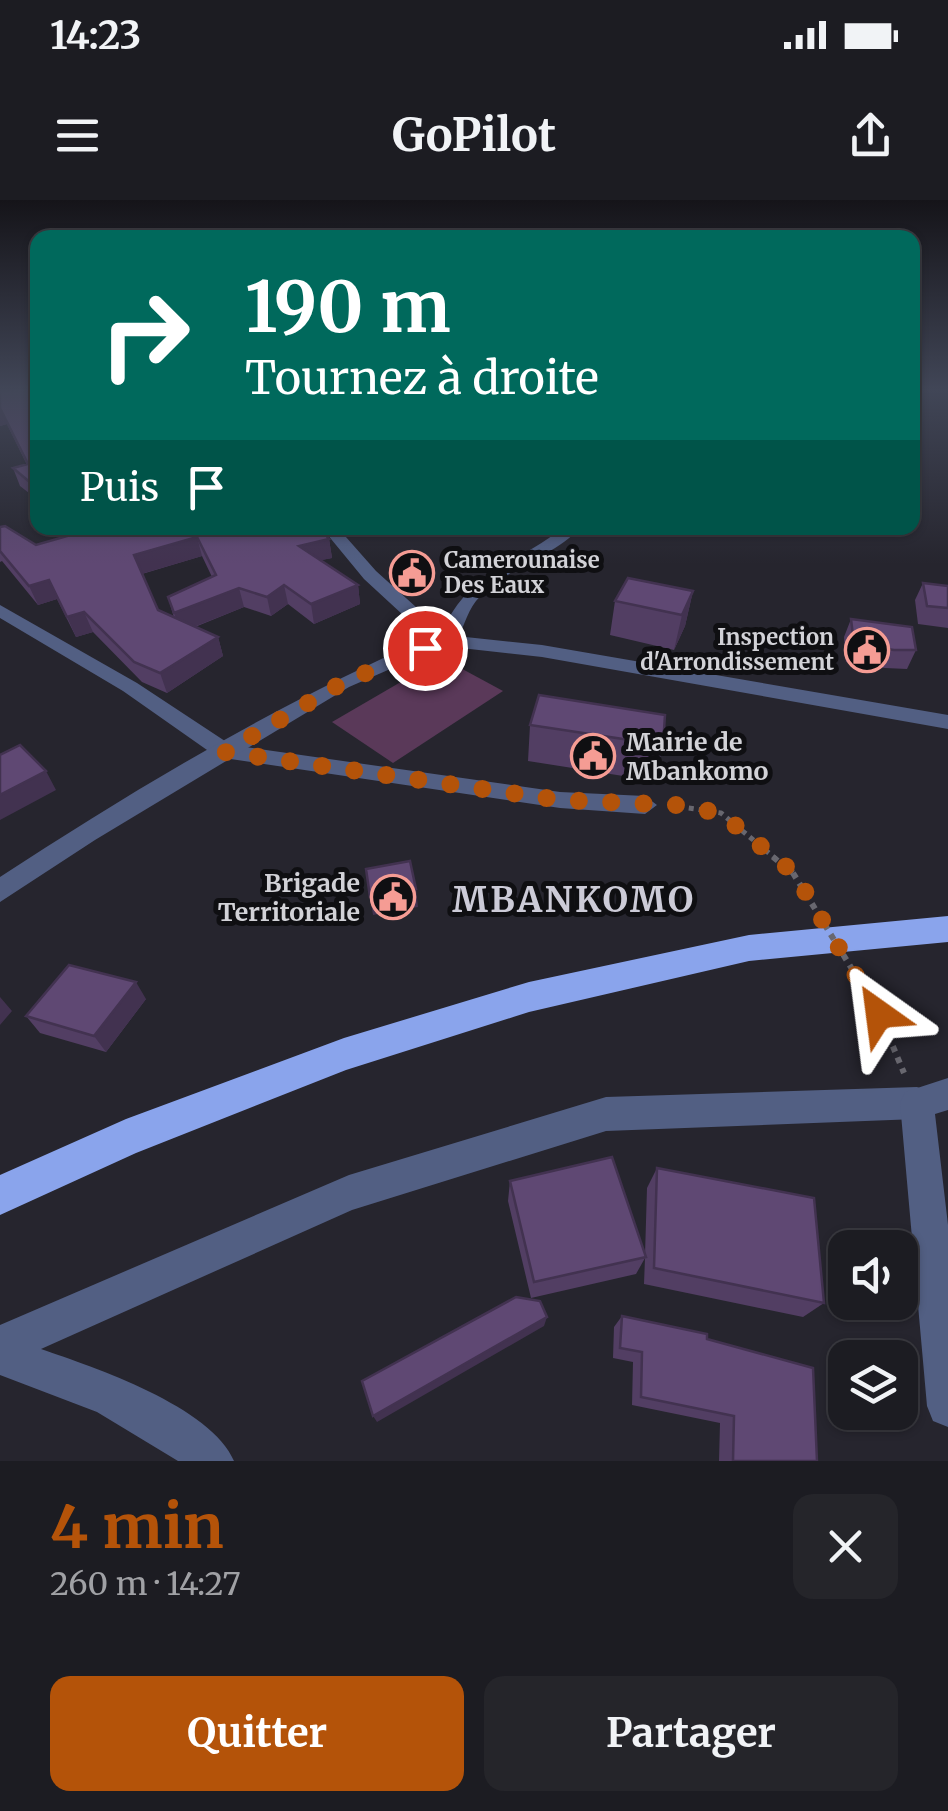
<!DOCTYPE html>
<html lang="fr">
<head>
<meta charset="utf-8">
<style>
  :root { --surface:#1c1c22; --page:#25252a; --text:#f1f3f6; --muted:#a0a1a5; --line:#3a3a40; --accent:#b45309 }
  body { margin:0; font-family:Merriweather,serif; background:var(--page); color:var(--text); height:100vh; display:flex; flex-direction:column; font-size:38px; white-space:nowrap }
  * { box-sizing:border-box; margin:0 }
  p { font-size:32px; color:var(--muted) }
  .icon { flex:none; width:55px; height:55px; fill:none; stroke:currentColor; stroke-width:2; stroke-linecap:round; stroke-linejoin:round }
  .map { position:relative; height:1261px; overflow:hidden }
  .sheet { display:flex; flex-direction:column; background:var(--surface); flex:1 }
  .sheet>* { flex:none }
  .guide { position:absolute; left:30px; top:30px; width:890px; height:305px; border-radius:20px; box-shadow:0 2px 8px #0004,0 0 0 2px var(--line); background:#00695c; color:#fff; overflow:hidden }
  .fabs { position:absolute; left:828px; top:1030px; display:grid; gap:20px }
  .fabs a { display:grid; place-items:center; width:90px; height:90px; border-radius:20px; background:var(--surface); box-shadow:0 2px 8px #0004,0 0 0 2px var(--line); font-size:50px }
  .pin { position:absolute; display:grid; place-items:center; width:85px; height:85px; color:#fff; margin:-42px; border:5px solid #fff; border-radius:50%; box-shadow:0 2px 10px #0007 }
  .me { position:absolute; width:110px; margin:-55px; rotate:329deg; stroke-linejoin:round; filter:drop-shadow(0 0 8px #0008) }
  .turn { display:flex; align-items:center; gap:35px; height:210px; padding:0 50px; font-size:45px }
  .turn .icon { width:130px; height:130px; stroke-width:2.5 }
  .turn b { display:block; font-size:70px; line-height:85px }
  .then { display:flex; align-items:center; height:95px; padding:0 50px; background:#0003; gap:20px; font-size:38px }
  .round { display:grid; place-items:center; flex:none; width:105px; height:105px; border-radius:20px; background:var(--page) }
  .head { display:flex; align-items:center; justify-content:space-between; height:170px; padding:0 50px }
  h1 { font-size:60px; font-weight:700; line-height:75px; color:var(--accent) }
  .button { display:flex; gap:20px; margin-top:auto; padding:20px 50px }
  .button a { flex:1; height:115px; border-radius:20px; background:var(--accent); color:#fff; font-size:40px; font-weight:700; line-height:115px; text-align:center }
  .button a+a { background:var(--page); color:var(--text) }
  .status { display:flex; justify-content:space-between; align-items:center; height:70px; padding:0 50px; background:var(--surface); direction:ltr }
  .status svg { height:28px; fill:currentColor }
  header { display:flex; justify-content:space-between; align-items:center; height:130px; padding:0 50px; background:var(--surface); font-size:45px; font-weight:700 }
  .map>svg:first-child { display:block }
  .green { fill:#5a3959 }
  .lines { fill:none; stroke-linecap:round; stroke-linejoin:round }
  .path-far1 { stroke:#68676f; stroke-width:5; stroke-dasharray:5 5; stroke-linecap:butt }
  .path { stroke:#68676f; stroke-width:6; stroke-dasharray:6 6; stroke-linecap:butt }
  .minor { fill:#525f83; fill-rule:evenodd }
  .tertiary { fill:#525f83; fill-rule:evenodd }
  .trunk { fill:#8aa4ec; fill-rule:evenodd }
  .path-bridge { stroke:#68676f; stroke-width:6; stroke-dasharray:6 6; stroke-linecap:butt }
  .wall { fill:#523e63; fill-rule:evenodd }
  .shaded-wall { fill:#423250 }
  .building { fill:#5f4873; stroke:#423250; stroke-width:2.5 }
  .route { stroke:#b45309; stroke-width:18; stroke-dasharray:0 32.4 }
  .labels { text-anchor:middle; stroke-width:10; stroke-linejoin:round; paint-order:stroke }
  .far-poi-label { font-size:22px; font-weight:bold; fill:#d2d2d7; stroke:#0f0f12; text-anchor:start }
  .poi-label { font-size:25px; font-weight:bold; fill:#d2d2d7; stroke:#0f0f12; text-anchor:start }
  .district-label { font-size:35px; font-weight:bold; letter-spacing:2.5px; fill:#cccbd7; stroke:#0f0f12 }
</style>
</head>
<body>
<div class="status"><b>14:23</b><svg viewBox="0 0 49 12"><path d="M0 12V9h3v3zM5 12V6h3v6zM10 12V3h3v9zM15 12V0h3v12zM26 1h20v11H26zM47 4h2v5h-2z"/></svg></div>
<header><svg class="icon" aria-label="menu" viewBox="0 0 24 24"><path d="M4 6h16M4 12h16M4 18h16"/></svg>GoPilot<svg class="icon" aria-label="share" viewBox="0 0 24 24"><path d="M12 15V3M7 8l5-5 5 5M5 13v7h14v-7"/></svg></header>
<div class="map">
<svg width="948" height="1261" viewBox="0 0 948 1261">
  <rect width="100%" height="100%" fill="#26252e"/>
  <!-- green -->
  <path class="green" d="M442 458 503 491 393 563 332 522Z"/>
  <g class="lines">
    <!-- path-far1 -->
    <path class="path-far1" d="M669 605 721 613 776 659"/>
    <!-- path -->
    <path class="path" d="M773 657 793 673
      M879 813 904 873"/>
    <!-- minor -->
    <path class="minor" d="M563 328H580C551 359 503 368 476 401 466 414 463 430 455 444H441L438 440C468 369 508 370 563 328Z
      M0 405 137 483 231 545 560 592 645 596 657 605 645 614 560 608 217 557 123 491 0 418Z
      M917 887 929 892 934 903 929 914 917 919 606 931 352 1010 41 1149C94 1167 212 1207 234 1261H178L97 1212 0 1175V1125L349 975 606 897Z"/>
    <!-- tertiary -->
    <path class="tertiary" d="M322 328H338L376 371 447 435 542 445 948 515V529L542 457 443 446 349 487 95 640 0 702V677C136 588 279 503 428 438L364 379Z
      M948 878V910L935 914 948 1025V1227L933 1221 927 1206 900 903 905 892Z"/>
    <!-- trunk -->
    <path class="trunk" d="M948 716V742L749 761 529 812 346 870 136 953 0 1015V975L126 919 344 838 529 782 749 735Z"/>
    <!-- path-bridge -->
    <path class="path-bridge" d="M793 673 879 813"/>
  </g>
  <!-- wall -->
  <path class="wall" d="M0 188 38 199V300L20 286 13 268 27 265 7 224 0 226Z
    M0 327 36 345 77 333 70 328H320L329 339 332 358 321 360 358 385 360 404 314 424 288 404 271 416 244 407 195 427 218 437 223 456 167 493 142 482 93 432 76 437 57 399 38 405 2 361 0 362ZM202 356 212 377 168 397 174 418 158 410 142 374Z
    M923 383 948 386V428L918 424 915 400Z
    M693 391 685 426 674 450 610 435 615 401Z
    M851 419 916 450 907 469 885 468 846 462 844 437Z
    M530 525 663 545 655 581 528 561Z
    M146 799 106 852 40 833 26 816Z
    M657 968 824 1103 803 1117 644 1084 645 1058 636 1074 531 1098 508 1001 510 981 645 1055 647 988Z
    M622 1116 707 1139 817 1261H719L720 1223 632 1205 633 1162 613 1158 614 1127Z"/>
  <!-- shaded-wall -->
  <path class="shaded-wall" d="M0 208H1L7 224 0 226Z
    M197 337 202 356 141 374 134 355Z
    M329 339 332 358 302 364 299 346Z
    M49 380 57 399 38 405 29 386Z
    M284 385 288 404 271 416 267 397Z
    M358 385 360 404 314 424 311 404Z
    M239 388 244 407 181 432 174 413Z
    M693 391 685 426 674 450 682 415Z
    M84 412 93 432 76 437 67 417Z
    M218 437 223 456 167 493 160 473Z
    M46 571 56 590 0 620V595Z
    M416 689 418 707 373 715 370 697Z
    M136 782 146 799 106 852 94 836Z
    M0 797 12 811 0 825Z
    M547 1117 544 1126 377 1222 373 1216Z"/>
  <!-- building -->
  <path class="building" d="M21 188H33L38 199V289L13 268 28 264 0 208V191Z
    M5 326 36 345 88 330 85 328H320L329 339 299 346 358 385 311 404 284 385 267 397 239 388 174 413 168 397 216 375 197 337 134 355 158 410 218 437 160 473 134 462 84 412 67 417 49 380 29 386 0 351V327Z
    M628 378 693 391 682 415 615 401Z
    M923 383 948 386V408L927 406Z
    M851 419 912 427 916 450H894L854 444Z
    M539 495 665 515 663 545 530 525Z
    M20 545 46 571 0 595V555Z
    M410 661 416 689 370 697 366 669Z
    M69 765 136 782 94 836 26 816Z
    M612 957 646 1057 534 1082 510 981Z
    M657 968 814 998 824 1103 654 1068Z
    M516 1097 540 1101 547 1117 373 1216 362 1181Z
    M622 1116 707 1134V1139L813 1168 817 1261H733L734 1216 641 1197 642 1152 620 1148Z"/>
  <!-- sky -->
  <linearGradient id="sky" x2="0" y2="1"><stop stop-color="#151419"/><stop offset="0.52" stop-color="#414657"/><stop offset="1" stop-color="#414657" stop-opacity="0"/></linearGradient>
  <rect width="948" height="364" fill="url(#sky)"/>
  <g class="lines">
    <!-- route -->
    <path class="route" d="M425 448 342 483 225 552 560 600 676 605 720 613 794 673 879 814"/>
  </g>
  <!-- icons -->
  <defs>
    <symbol id="civic-ring" viewBox="-11 -11 22 22"><circle r="9.5" fill="#0f0f12" stroke="#f59c94" stroke-width="1.5"/><path d="M-.6-6.5H3V-4.5H.6V-3L4-1V1h2V6H-6V1h2V-1L-.6-3ZM-1.2 2.5V6h2.4V2.5Z" fill="#f59c94"/></symbol>
  </defs>
  <g fill-rule="evenodd">
    <use href="#civic-ring" x="387" y="348" width="50" height="50"/>
    <use href="#civic-ring" x="842" y="425" width="50" height="50"/>
    <use href="#civic-ring" x="568" y="531" width="50" height="50"/>
    <use href="#civic-ring" x="368" y="672" width="50" height="50"/>
  </g>
  <g class="labels">
    <!-- far-poi labels -->
    <g class="far-poi-label">
      <text x="444" y="368">Camerounaise<tspan x="444" dy="25">Des Eaux</tspan></text>
      <text x="834" y="445" text-anchor="end">Inspection<tspan x="834" dy="25">d'Arrondissement</tspan></text>
    </g>
    <!-- poi labels -->
    <g class="poi-label">
      <text x="626" y="551">Mairie de<tspan x="626" dy="29">Mbankomo</tspan></text>
      <text x="360" y="692" text-anchor="end">Brigade<tspan x="360" dy="29">Territoriale</tspan></text>
    </g>
    <!-- district labels -->
    <g class="district-label">
      <text x="574" y="712">MBANKOMO</text>
    </g>
  </g>
</svg>
<div class="fabs">
<a><svg class="icon" aria-label="sound" viewBox="0 0 24 24"><path d="M4 9h4l5-4v14l-5-4H4zM17 9q2 3 0 6"/></svg></a>
<a><svg class="icon" aria-label="layers" viewBox="0 0 24 24"><path d="M12 4l9 5-9 5-9-5zM3 14l9 5 9-5"/></svg></a>
</div>
<div class="pin" style="left:425px;top:448px;background:#d93025"><svg class="icon" aria-label="arrive" viewBox="0 0 24 24"><path d="M6 21V4h12l-3 4 3 4H6"/></svg></div>
<svg class="me" style="left:879px;top:814px" viewBox="-20 -20 40 40"><path d="M0-17L14 15 0 8-14 15z" fill="#b45309" stroke="#fff" stroke-width="4"/></svg>
<div class="guide">
<div class="turn"><svg class="icon" aria-label="right" viewBox="0 0 24 24"><path d="M7 20v-9h11M14 6l5 5-5 5"/></svg><div><b>190 m</b>Tournez à droite</div></div>
<div class="then">Puis<svg class="icon" aria-label="arrive" viewBox="0 0 24 24"><path d="M6 21V4h12l-3 4 3 4H6"/></svg></div>
</div>
</div>
<section class="sheet">
<div class="head"><div><h1>4 min</h1><p>260 m · 14:27</p></div><a class="round"><svg class="icon" aria-label="close" viewBox="0 0 24 24"><path d="M6 6l12 12M18 6L6 18"/></svg></a></div>
<div class="button"><a>Quitter</a><a>Partager</a></div>
</section>
</body>
</html>
